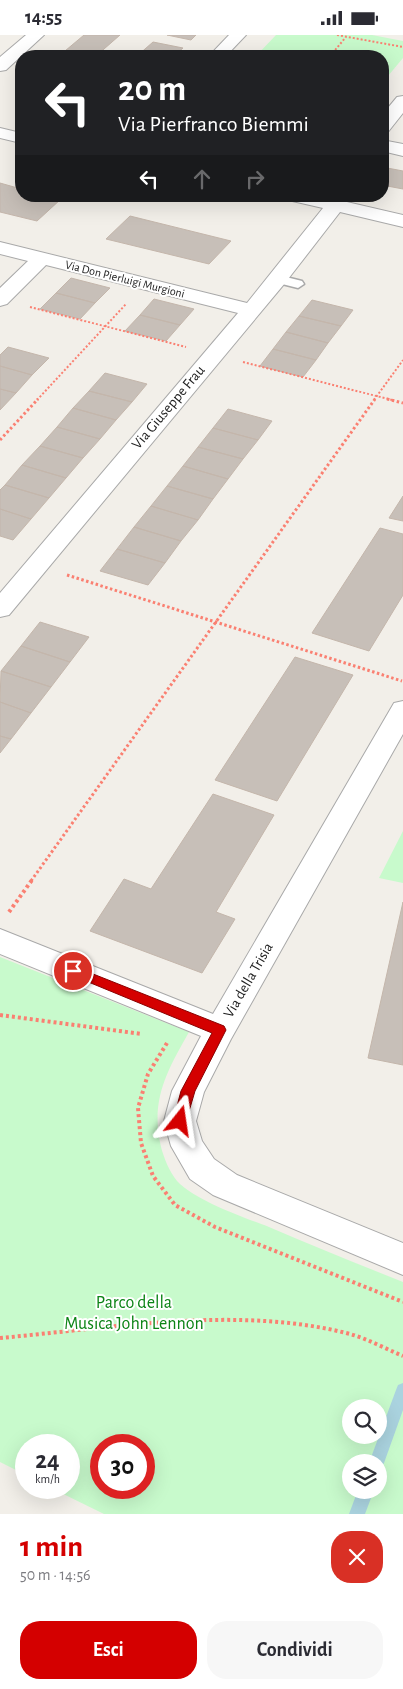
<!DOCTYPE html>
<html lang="it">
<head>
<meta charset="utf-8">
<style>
  :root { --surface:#fff; --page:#f7f7f7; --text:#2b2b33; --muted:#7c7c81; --accent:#d40000 }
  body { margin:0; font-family:"Alegreya Sans",sans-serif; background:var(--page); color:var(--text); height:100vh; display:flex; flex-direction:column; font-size:19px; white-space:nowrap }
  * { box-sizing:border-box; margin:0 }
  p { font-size:16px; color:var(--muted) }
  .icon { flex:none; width:28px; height:28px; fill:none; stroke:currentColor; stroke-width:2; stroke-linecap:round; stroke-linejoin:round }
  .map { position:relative; height:1479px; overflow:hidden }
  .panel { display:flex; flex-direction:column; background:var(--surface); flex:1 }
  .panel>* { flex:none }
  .top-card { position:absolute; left:15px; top:15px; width:374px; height:152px; border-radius:20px; box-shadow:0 5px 20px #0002; background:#202124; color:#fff; overflow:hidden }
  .controls { position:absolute; left:342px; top:1364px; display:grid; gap:10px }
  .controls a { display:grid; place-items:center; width:45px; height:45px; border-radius:50%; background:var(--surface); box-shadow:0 5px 20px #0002; font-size:25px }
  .speed { position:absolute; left:15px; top:1399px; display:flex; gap:10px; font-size:25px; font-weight:700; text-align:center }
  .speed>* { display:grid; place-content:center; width:65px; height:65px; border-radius:50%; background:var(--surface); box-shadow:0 5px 20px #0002; line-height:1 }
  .speed small { font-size:12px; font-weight:400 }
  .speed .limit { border:8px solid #d22; background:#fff; color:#111 }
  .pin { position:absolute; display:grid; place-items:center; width:42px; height:42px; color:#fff; margin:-21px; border:2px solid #fff; border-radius:50%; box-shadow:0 1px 5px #0007 }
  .me { position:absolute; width:55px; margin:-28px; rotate:15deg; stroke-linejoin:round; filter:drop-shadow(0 0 4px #0008) }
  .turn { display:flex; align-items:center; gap:18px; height:105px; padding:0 20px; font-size:22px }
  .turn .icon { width:65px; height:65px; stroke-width:2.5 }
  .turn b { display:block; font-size:35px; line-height:42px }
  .lanes { display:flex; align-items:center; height:48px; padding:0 20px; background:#0003; justify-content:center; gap:25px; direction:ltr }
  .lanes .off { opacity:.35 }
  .round { display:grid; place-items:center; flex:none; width:52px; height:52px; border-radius:20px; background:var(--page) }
  .summary { display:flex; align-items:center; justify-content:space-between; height:85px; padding:0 20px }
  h1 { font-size:30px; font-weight:600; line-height:38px; color:var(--accent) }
  .button { display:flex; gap:10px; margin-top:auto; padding:10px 20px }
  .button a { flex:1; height:58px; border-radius:20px; background:var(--accent); color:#fff; font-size:20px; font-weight:600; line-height:58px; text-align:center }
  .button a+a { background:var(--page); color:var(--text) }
  .status { display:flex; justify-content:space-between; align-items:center; height:35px; padding:0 25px; background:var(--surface); direction:ltr }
  .status svg { height:14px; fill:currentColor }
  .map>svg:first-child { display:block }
  .park { fill:#c8facc; fill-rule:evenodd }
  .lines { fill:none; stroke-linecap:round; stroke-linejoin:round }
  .stream { fill:#aad3df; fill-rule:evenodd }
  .building { fill:#c7bfb8; stroke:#c4b6ab }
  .service-casing { stroke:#a9a9a9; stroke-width:3 }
  .minor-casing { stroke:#a9a9a9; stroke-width:2 }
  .path-far2 { stroke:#fa8072; stroke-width:2; stroke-dasharray:2 2; stroke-linecap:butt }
  .path-far1 { stroke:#fa8072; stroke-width:3; stroke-dasharray:2.5 2.5; stroke-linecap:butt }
  .path { stroke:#fa8072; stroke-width:4; stroke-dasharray:3 3; stroke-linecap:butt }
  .service { fill:#fff; fill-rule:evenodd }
  .minor { fill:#fff; fill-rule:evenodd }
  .route { fill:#d40000; stroke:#8a0000 }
  .labels { text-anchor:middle; stroke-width:4; stroke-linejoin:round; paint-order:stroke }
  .far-street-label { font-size:12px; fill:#222; stroke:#fff }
  .street-label { font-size:15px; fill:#222; stroke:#fff }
  .near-park-label { font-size:18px; fill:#0c8416; stroke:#fff }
</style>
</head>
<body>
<div class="status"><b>14:55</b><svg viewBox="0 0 49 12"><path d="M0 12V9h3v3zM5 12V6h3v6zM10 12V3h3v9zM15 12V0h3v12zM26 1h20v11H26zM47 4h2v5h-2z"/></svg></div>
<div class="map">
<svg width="403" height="1479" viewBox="0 0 403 1479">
  <rect width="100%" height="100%" fill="#f2efe9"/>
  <!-- park -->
  <path class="park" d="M276 0H372L403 6V23L383 47 382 21H256Z
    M403 796V848L379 843Z
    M0 922 189 997C167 1036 150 1065 161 1112 164 1123 169 1136 177 1146 196 1166 243 1182 269 1192 313 1211 358 1229 403 1247V1479H104L51 1453 69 1452V1410H26V1440L0 1427ZM379 1372V1400H351V1372ZM101 1410H144V1452H101ZM351 1428H379V1455H351Z"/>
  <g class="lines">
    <!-- stream -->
    <path class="stream" d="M403 1348V1375L384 1428 381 1433 379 1434V1428H369L396 1355 398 1350Z
      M358 1455H374L365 1479H349Z"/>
  </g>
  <!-- building -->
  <path class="building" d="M84 0H120L96 21H59Z
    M167 0H196L191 5Z
    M153 7 183 13 174 21H137Z
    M382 132 403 136V154L382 150Z
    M0 148 21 154V161H52L61 164 37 186 0 177Z
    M130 181 231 206 209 229 106 204Z
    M71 243 110 253 95 268 56 258Z
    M56 258 95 268 80 284 40 274Z
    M154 264 194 274 180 290 140 280Z
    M312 265 353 275 341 291 299 281Z
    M140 280 180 290 166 306 125 296Z
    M299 281 341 291 328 308 286 297Z
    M286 297 328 308 316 325 273 314Z
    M8 312 49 323 32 340 0 331V320Z
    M273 314 316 325 303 342 260 331Z
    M0 331 32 340 16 358 0 354Z
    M105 338 147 349 132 367 89 356Z
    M0 354 16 358 0 375Z
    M89 356 132 367 116 385 73 373Z
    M73 373 116 385 100 404 57 392Z
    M228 374 272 386 258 405 213 393Z
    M57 392 100 404 83 423 40 411Z
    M213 393 258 405 243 424 198 412Z
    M40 411 83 423 66 443 22 430Z
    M198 412 243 424 228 444 183 431Z
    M22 430 66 443 49 463 5 450Z
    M183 431 228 444 213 464 167 451Z
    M5 450 49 463 31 484 0 474V455Z
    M167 451 213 464 198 485 151 471Z
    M403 461V486L389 483Z
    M151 471 198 485 181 506 134 492Z
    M0 474 31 484 13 505 0 501Z
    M134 492 181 506 165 528 117 514Z
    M380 493 403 499V560L369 616 312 598Z
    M117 514 165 528 148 550 100 536Z
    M40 587 89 602 70 627 21 611Z
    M21 611 70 627 51 652 1 636Z
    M295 622 353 640 277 766 215 745Z
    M1 636 51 652 31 678 0 667Z
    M0 667 31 678 11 704 0 701Z
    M0 701 11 704 0 718Z
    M213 759 274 780 216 877 235 884 202 938 90 896 124 844 151 854Z
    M403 867V1030L368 1023Z"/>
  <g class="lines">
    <defs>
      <path id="service" d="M278 240 302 246 304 249 298 253 274 247 272 244 274 241Z"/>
      <path id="minor" d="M26 0H44L6 35 0 36V22Z
        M229 0H246L226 21H209Z
        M403 61V78L388 97 382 98V80L397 62Z
        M0 93 21 98V108L0 103Z
        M382 105 403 109V121L382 116Z
        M286 161H321L403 180V192L340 177 285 248 9 580 0 582V558L238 278 46 230 7 269 0 271V253L28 226 0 219V207L247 268 323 173 288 165Z
        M403 666V699L231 1004 204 1057 196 1086 202 1106 214 1124 237 1140 403 1208V1240L213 1160 190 1144 171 1111 164 1086 172 1056 201 1001 0 919V894L213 979 394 668Z"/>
    </defs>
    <!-- service casing -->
    <use href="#service" class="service-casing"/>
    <!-- minor casing -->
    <use href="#minor" class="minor-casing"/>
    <!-- path-far2 -->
    <path class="path-far2" d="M337 0 403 12
      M330 21 346 2
      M30 272 186 312
      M243 327 392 365
      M37 365 126 269
      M374 365 403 325"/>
    <!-- path-far1 -->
    <path class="path-far1" d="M387 364 403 368
      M0 405 38 364
      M67 540 402 646
      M31 846 375 364"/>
    <!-- path -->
    <path class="path" d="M9 877 32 845
      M0 980 142 999
      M167 1008 148 1039 138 1073 141 1108 153 1141 175 1170 215 1192 403 1267
      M0 1303C112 1293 240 1270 350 1299 368 1304 386 1314 403 1321"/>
    <!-- service -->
    <use href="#service" class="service"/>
    <!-- minor -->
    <use href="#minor" class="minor"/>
  </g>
  <!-- route -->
  <path class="route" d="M73 931 224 991 226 995 195 1056 185 1090 180 1091 175 1090 173 1086 181 1056 212 998 69 939 67 936 69 932Z"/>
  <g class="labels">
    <!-- far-street labels -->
    <g class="far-street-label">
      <text transform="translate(125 244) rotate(14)" y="4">Via Don Pierluigi Murgioni</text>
    </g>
    <!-- street labels -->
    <g class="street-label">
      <text transform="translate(168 372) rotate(-50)" y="5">Via Giuseppe Frau</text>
      <text transform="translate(248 945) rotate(-60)" y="5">Via della Trisia</text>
    </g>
    <!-- near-park labels -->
    <g class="near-park-label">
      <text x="134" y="1273">Parco della<tspan x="134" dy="21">Musica John Lennon</tspan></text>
    </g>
  </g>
</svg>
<div class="controls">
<a><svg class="icon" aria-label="search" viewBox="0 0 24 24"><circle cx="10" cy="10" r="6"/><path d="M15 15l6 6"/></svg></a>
<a><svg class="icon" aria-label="layers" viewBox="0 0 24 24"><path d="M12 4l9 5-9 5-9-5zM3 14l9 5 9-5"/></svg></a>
</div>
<div class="speed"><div>24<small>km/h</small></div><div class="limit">30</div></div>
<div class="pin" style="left:73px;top:936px;background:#d93025"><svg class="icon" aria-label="arrive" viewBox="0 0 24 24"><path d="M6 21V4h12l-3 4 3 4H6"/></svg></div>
<svg class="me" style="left:180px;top:1086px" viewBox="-20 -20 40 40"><path d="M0-17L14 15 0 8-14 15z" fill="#d40000" stroke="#fff" stroke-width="4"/></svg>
<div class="top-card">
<div class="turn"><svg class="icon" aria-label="left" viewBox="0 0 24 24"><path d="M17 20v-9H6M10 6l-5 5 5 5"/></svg><div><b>20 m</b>Via Pierfranco Biemmi</div></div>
<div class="lanes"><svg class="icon" aria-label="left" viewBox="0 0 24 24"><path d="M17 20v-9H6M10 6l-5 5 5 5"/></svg><svg class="icon off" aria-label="ahead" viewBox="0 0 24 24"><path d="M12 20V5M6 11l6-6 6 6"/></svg><svg class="icon off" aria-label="right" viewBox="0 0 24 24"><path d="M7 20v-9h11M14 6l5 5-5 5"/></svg></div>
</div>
</div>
<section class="panel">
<div class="summary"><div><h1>1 min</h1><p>50 m · 14:56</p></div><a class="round" style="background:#d93025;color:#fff"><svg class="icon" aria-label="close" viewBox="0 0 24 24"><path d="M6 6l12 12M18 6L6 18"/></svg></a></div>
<div class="button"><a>Esci</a><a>Condividi</a></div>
</section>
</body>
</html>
